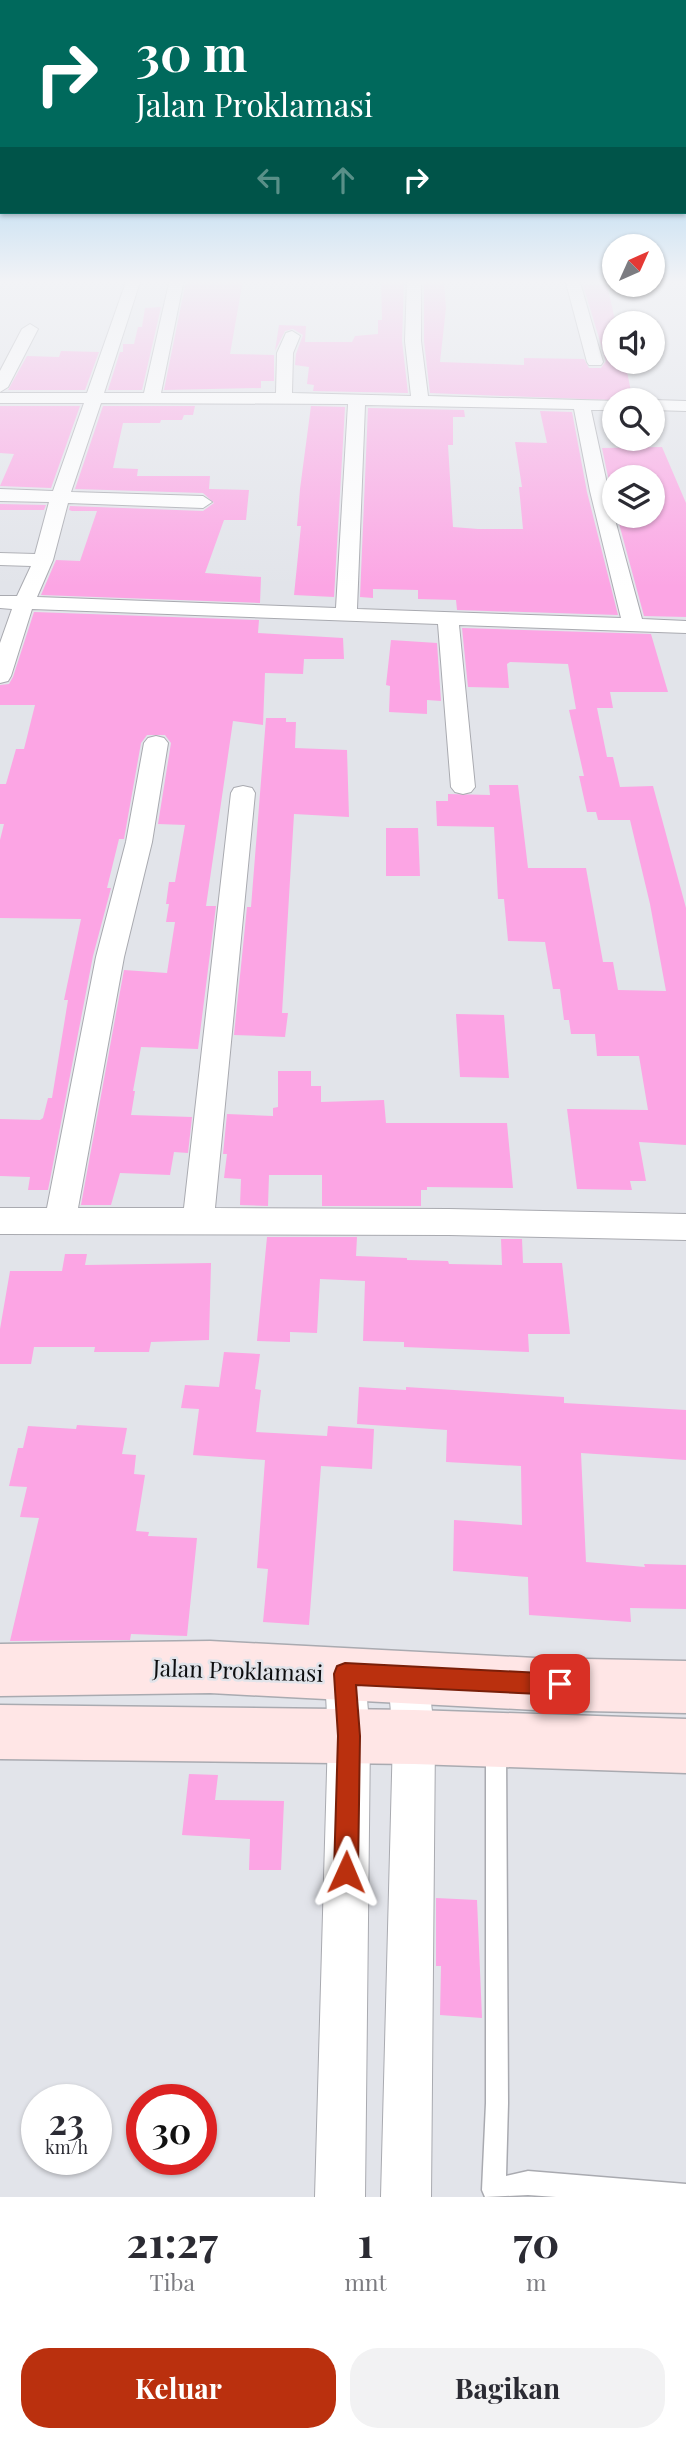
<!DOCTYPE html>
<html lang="id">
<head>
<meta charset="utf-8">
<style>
  :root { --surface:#fff; --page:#f2f2f3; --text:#2b2b33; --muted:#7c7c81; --accent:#ba300e }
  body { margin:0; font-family:"Playfair Display",serif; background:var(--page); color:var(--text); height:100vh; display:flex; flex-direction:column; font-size:26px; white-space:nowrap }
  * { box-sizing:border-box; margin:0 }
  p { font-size:23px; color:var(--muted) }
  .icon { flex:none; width:38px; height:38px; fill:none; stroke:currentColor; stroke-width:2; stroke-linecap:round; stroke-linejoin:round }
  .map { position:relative; height:2197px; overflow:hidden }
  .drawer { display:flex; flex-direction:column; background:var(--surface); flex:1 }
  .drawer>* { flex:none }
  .banner { position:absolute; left:0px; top:0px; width:686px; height:214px; box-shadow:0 2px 5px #0004; background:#00695c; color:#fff; overflow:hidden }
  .needle { width:46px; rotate:45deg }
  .fabs { position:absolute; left:602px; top:234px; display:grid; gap:14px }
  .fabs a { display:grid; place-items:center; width:63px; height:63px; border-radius:50%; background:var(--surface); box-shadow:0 2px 5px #0004; font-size:35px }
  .speed { position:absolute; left:21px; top:2084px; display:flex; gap:14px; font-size:35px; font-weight:700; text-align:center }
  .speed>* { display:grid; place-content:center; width:91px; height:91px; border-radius:50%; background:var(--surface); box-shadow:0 2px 5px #0004; line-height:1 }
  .speed small { font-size:18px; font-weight:400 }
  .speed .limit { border:10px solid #d22; background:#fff; color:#111 }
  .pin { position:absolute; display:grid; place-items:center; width:60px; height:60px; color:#fff; margin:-30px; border-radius:14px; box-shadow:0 4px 10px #0006 }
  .me { position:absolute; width:77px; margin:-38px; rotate:1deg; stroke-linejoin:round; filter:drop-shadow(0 0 5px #0008) }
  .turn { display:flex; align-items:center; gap:24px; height:147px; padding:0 21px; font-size:32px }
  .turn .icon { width:91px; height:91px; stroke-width:2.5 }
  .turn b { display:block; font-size:49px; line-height:60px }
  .lanes { display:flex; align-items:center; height:66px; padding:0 21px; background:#0003; justify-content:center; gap:35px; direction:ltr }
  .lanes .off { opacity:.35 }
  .eta { display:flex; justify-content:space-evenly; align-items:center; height:119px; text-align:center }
  .eta b { font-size:42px; font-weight:700; line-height:49px }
  .action { display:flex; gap:14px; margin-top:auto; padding:14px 21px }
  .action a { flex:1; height:80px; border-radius:28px; background:var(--accent); color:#fff; font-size:28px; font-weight:700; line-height:80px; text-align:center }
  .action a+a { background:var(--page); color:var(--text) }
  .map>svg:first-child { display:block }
  .building { fill:#fca5e4 }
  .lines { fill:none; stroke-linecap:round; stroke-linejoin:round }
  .lane-casing { stroke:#a9aab0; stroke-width:3 }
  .street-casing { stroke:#a9aab0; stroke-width:2 }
  .secondary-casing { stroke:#a9aab0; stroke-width:3 }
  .lane { fill:#fff; fill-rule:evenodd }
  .street { fill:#fff; fill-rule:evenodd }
  .secondary { fill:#ffe6e6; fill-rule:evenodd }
  .route { fill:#ba300e; stroke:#791f09; stroke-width:2 }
  .labels { text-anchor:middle; stroke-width:5; stroke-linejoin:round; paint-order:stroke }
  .near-street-label { font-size:23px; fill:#0d0d0f; stroke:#e2e4ea }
</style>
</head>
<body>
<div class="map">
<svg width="686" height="2197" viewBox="0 0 686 2197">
  <rect width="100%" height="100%" fill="#e2e4ea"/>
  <!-- building -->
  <path class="building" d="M381 279H404L402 341 408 393 313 391 314 385 307 384 309 367 295 365 296 354 303 335 293 329 285 331 275 351 279 325 306 326 305 342H352L355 336 378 334V320H382Z
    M243 280 230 354 274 355V381H261V388L164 390 186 281Z
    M424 282H444L446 308 440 362 524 365V358L584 359 589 368H601L606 361 583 285H607L616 324H614V362H625L633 401 430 393 424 341Z
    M161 307 142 390H108L120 352H123V344H134L138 327H142L145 308Z
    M61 351 99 352 85 390H8L27 356 59 357Z
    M0 406H80L51 488 0 486 14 454 0 453Z
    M103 406H195L193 415H184L182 420H161L160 423H123L113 468 138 469 137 476H210L209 489 249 490 246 520H224L205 573 261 577 260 603 41 595 56 560 80 561 97 511H72L69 510 70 506 203 511 214 503 203 493 75 489Z
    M311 406 345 407 334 597 294 595 301 526H297L300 489Z
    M368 408 464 410 465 417H453V445H448L453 527 478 529H523L519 487H522L515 442 547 443 540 411 572 412 587 492 618 615 457 610 456 600 418 599V590L373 589V598L360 597Z
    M662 447 686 503V617L644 616 617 516H653V478H614V505L602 448Z
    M0 504 46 505 44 510H0Z
    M34 612 259 620 258 633 343 638 344 659H304L303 674 265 673 263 725 233 721 206 906H216L198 1049 141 1047 133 1091H135L131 1115 192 1117 188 1153 174 1152 170 1175 120 1173 111 1205H81L124 970 167 973 175 922H166L169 904H166L169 882H175L185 825 158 824 171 743 165 735H147L141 743 124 839H119L107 888H111L93 956 48 1190H28L30 1177 0 1176V1119L40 1120 43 1118 48 1098H52L68 1000H64L81 919 0 918V840L4 824H0V784H6L16 749H24L35 705H0V685L9 684 13 677Z
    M462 628 651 634 668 692H610L613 708H597L607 757H613L620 787 653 786 686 908V1145L639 1142 646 1181H630L632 1190 577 1189 567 1109 648 1110 639 1056H597L595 1034H571L569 1020H564L560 989H553L545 942 508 941 504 899H498L494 827 437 826 436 801H448V794L490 795 489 785H518L528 868H586L603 962H613L618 990 666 991 650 904 630 820H598L596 812H587L579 776H584L569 710 576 709 568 664 510 662 507 664 509 688 468 687Z
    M391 640 437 643 441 701 427 700V714L389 712 390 686 386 685Z
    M266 718H286V722H296L295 748 347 750 349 817 294 814 282 1013H288L285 1037 234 1035 247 907H251Z
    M386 828H418L420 876H386Z
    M456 1014 504 1015 509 1078 460 1077Z
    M278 1071H311V1086H321V1102L384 1100 386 1123H507L513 1188 427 1187V1190H421V1206H322V1175H269L268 1206 240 1205 241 1179 224 1178 227 1154H223L227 1114 273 1116V1108L278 1107Z
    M267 1237H357L356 1256 407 1258V1260L448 1261 449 1264 502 1265 501 1239H522L523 1263H562L570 1334H528L529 1352 404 1347V1342L363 1341 365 1281 320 1279 317 1333 290 1332V1342L257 1341Z
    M65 1254H87L85 1265 211 1263 209 1340 151 1342 149 1352H94L95 1347H34L31 1364H0V1329L10 1271H62Z
    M224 1352 260 1354 255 1389 261 1390 256 1432 327 1436 328 1426 374 1429 372 1469 321 1466 309 1625 263 1622 268 1569 257 1568 265 1460 193 1455 199 1409 181 1408 185 1385 219 1387Z
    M359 1387 406 1390V1387L564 1397V1403L686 1410V1460L581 1453 586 1562 645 1567 644 1564 686 1565V1609L630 1608 631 1622 529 1615 528 1577 453 1571 454 1520 522 1525 521 1466 446 1462 447 1430 357 1424Z
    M77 1425 127 1428 122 1454 136 1455 134 1474 145 1475 136 1531 149 1532 148 1536 197 1538 187 1636 131 1634 130 1640 10 1641 39 1518 20 1517 27 1487 9 1486 18 1448H23L28 1426 76 1429Z
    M189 1774 218 1775 215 1800 284 1801 281 1870H249L250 1839 182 1835Z
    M436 1898 477 1900 482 2018 440 2015 441 1966H436Z"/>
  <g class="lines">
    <defs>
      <path id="lane" d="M496 1739 503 1742 506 1749 508 2103 506 2176 528 2171 686 2184V2197H556L528 2195 485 2197 482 2190 486 2103V1749L489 1742Z"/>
      <path id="street" d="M127 279H141L104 393H144L170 279H184L161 393H276L277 353 286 333 292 331 300 336 293 353 292 393 411 396 405 341 407 279H421V341L428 396 617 401H614V410H591L614 516 642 619 686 621V633L459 625 475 787 471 792 463 794 455 792 451 787 438 624 32 609 11 676 8 681 0 683V643L12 609 0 608V596H17L31 566 0 565V553L35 554 49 502 0 501V489L53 491 84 403H0V393H87ZM101 403 348 404 336 608 37 597 53 560 68 503 203 508 212 502 203 496 71 492ZM365 405 574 409 590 491 621 618 357 609Z
        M565 279H579L603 362 601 365H589L587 362Z
        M30 324 38 329 8 387 0 392V371L22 329Z
        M653 400 686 401V411L653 410V401H650Z
        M156 736 164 738 168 743 152 842 124 957 78 1208H184L231 793 234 788 243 786 252 788 255 793 215 1208 449 1209 686 1214V1240L449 1235 0 1234V1208H47L96 957 126 842 144 743 148 738Z
        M345 1654 359 1660 365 1674 370 1736 365 2197H315L328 1736 325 1674 331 1660Z
        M408 1657 422 1663 428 1677 435 1737 431 2197H381L393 1737 388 1677 394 1663Z"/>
      <path id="secondary" d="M210 1641 535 1658 686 1661V1713L535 1710 210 1693 0 1696V1644Z
        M0 1705 414 1710 686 1719V1773L414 1764 0 1759Z"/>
    </defs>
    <!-- lane casing -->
    <use href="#lane" class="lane-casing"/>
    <!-- street casing -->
    <use href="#street" class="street-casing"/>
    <!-- secondary casing -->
    <use href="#secondary" class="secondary-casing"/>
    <!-- lane -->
    <use href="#lane" class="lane"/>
    <!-- street -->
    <use href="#street" class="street"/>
    <!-- secondary -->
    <use href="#secondary" class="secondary"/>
  </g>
  <!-- sky -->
  <linearGradient id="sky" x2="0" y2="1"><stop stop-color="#67b6eb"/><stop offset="0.48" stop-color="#f2f3f6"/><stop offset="1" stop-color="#f2f3f6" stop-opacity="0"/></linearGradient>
  <rect width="686" height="587" fill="url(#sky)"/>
  <!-- route -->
  <path class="route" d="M345 1663 560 1674 568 1677 571 1684 568 1692 560 1695 356 1685 360 1736 358 1872 354 1880 346 1883 338 1880 334 1872 338 1736 334 1674 337 1666Z"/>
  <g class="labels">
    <!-- near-street labels -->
    <g class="near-street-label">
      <text transform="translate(238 1671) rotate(2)" y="8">Jalan Proklamasi</text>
    </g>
  </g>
</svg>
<div class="fabs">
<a><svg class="needle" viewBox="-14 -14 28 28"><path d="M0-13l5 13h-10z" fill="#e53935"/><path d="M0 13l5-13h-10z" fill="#7c7c81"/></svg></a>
<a><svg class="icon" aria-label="sound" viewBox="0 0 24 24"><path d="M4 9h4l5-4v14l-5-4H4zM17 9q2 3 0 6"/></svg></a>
<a><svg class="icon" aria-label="search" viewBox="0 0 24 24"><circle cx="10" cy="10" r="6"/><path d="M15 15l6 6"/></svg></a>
<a><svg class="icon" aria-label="layers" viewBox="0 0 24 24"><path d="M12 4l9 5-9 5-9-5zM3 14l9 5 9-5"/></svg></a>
</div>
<div class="speed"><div>23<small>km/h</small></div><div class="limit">30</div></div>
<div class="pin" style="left:560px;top:1684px;background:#d93025"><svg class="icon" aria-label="arrive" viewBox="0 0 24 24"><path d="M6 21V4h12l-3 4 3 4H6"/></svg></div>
<svg class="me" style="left:346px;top:1872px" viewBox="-20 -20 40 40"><path d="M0-17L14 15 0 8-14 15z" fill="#ba300e" stroke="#fff" stroke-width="4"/></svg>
<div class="banner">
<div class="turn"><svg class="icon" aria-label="right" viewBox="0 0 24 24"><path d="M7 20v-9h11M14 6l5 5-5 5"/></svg><div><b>30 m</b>Jalan Proklamasi</div></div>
<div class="lanes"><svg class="icon off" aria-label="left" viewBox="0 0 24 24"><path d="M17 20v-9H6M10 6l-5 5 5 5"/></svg><svg class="icon off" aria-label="ahead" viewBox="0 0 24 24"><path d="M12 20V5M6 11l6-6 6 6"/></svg><svg class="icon" aria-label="right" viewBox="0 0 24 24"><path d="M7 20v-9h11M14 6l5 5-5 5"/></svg></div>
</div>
</div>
<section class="drawer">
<div class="eta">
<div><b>21:27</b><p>Tiba</p></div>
<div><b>1</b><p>mnt</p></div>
<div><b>70</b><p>m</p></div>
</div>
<div class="action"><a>Keluar</a><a>Bagikan</a></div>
</section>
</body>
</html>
